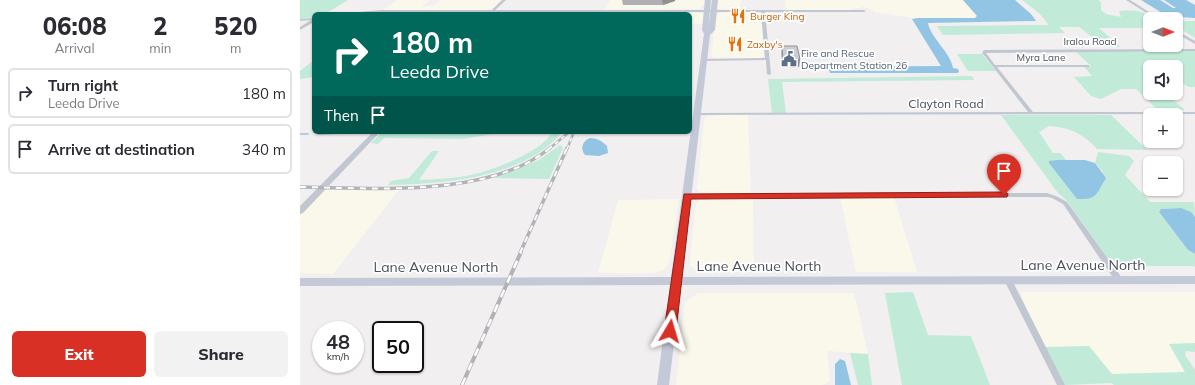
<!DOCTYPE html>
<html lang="en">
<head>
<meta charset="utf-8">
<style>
  :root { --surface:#fff; --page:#f2f2f3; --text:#2b2b33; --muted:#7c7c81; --line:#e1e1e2; --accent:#d93025 }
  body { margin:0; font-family:Mulish,sans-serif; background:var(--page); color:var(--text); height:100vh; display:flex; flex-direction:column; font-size:15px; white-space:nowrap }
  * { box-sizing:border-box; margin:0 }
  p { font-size:13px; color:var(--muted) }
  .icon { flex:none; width:22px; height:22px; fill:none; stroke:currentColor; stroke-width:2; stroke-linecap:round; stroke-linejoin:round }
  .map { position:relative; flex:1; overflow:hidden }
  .drawer { display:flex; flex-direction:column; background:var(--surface); width:300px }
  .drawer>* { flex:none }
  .hud { position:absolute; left:12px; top:12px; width:380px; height:122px; border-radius:6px; box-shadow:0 1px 3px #0004; background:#00695c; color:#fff; overflow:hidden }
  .needle { width:26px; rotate:90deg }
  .buttons { position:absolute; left:843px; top:12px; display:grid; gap:8px }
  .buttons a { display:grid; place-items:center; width:40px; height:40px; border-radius:6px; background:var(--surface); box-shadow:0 1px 3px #0004; font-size:20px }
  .speed { position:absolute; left:12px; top:321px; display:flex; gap:8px; font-size:20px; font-weight:700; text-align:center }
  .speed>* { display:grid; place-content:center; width:52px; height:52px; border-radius:50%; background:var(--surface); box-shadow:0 1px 3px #0004; line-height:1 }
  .speed small { font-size:10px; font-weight:400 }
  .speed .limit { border:2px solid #111; border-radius:6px; background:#fff; color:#111 }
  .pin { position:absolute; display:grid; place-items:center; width:34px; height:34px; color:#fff; margin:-41px -17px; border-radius:50% 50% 50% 0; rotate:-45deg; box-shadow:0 0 4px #0007 }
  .pin .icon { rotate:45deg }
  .me { position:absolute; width:44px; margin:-22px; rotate:7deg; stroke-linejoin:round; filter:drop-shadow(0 0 3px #0008) }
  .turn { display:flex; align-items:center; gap:14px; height:84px; padding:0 12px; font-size:18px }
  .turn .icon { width:52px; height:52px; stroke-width:2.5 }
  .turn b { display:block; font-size:28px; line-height:34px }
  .then { display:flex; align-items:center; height:38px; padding:0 12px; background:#0003; gap:8px; font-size:15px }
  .eta { display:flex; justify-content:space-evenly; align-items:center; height:68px; text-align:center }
  .eta b { font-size:24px; font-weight:800; line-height:28px }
  .primary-button { display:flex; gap:8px; margin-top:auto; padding:8px 12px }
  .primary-button a { flex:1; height:46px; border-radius:6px; background:var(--accent); color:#fff; font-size:16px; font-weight:800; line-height:46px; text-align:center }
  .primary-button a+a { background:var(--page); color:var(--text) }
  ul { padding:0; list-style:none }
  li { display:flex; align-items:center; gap:12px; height:50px; margin:0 8px 6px; padding:0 4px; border:2px solid var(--line); border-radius:6px }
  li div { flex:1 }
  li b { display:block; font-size:15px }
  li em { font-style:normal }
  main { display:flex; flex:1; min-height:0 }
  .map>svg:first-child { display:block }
  .commercial { fill:#faf8ea }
  .green { fill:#c1ebd8 }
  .water { fill:#92c5e4 }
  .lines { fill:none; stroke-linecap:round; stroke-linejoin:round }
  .stream { stroke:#92c5e4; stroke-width:1.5 }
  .minor { fill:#c1c7d0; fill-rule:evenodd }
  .tertiary { fill:#c1c7d0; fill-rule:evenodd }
  .secondary { fill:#c3c9d6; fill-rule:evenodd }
  .rail-far2-casing { stroke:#b2b3b9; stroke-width:2.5 }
  .rail-far1-casing { stroke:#b2b3b9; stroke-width:3.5 }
  .rail-casing { stroke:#b2b3b9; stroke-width:4 }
  .rail-far2 { stroke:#fff; stroke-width:1.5; stroke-dasharray:4; stroke-linecap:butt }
  .rail-far1 { stroke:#fff; stroke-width:2; stroke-dasharray:6; stroke-linecap:butt }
  .rail { stroke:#fff; stroke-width:2.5; stroke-dasharray:8; stroke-linecap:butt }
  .wall { fill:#afb0b5 }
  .shaded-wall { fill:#8f9094 }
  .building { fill:#cccdd3; stroke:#8f9094 }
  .route { fill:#d93025; stroke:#8d1f18 }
  .labels { text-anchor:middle; stroke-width:3.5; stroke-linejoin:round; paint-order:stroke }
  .far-food-label { font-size:10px; fill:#c56008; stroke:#fff; text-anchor:start }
  .far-street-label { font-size:10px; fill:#494f5b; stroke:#fff }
  .far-service-label { font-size:10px; fill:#4e5e75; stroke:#fff; text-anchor:start }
  .street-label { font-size:12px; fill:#494f5b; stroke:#fff }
  .near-street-label { font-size:14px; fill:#494f5b; stroke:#fff }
</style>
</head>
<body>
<main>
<section class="drawer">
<div class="eta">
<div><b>06:08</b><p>Arrival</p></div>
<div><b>2</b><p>min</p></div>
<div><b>520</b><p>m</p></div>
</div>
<ul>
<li><svg class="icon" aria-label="right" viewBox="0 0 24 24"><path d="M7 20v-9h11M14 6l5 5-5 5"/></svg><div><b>Turn right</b><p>Leeda Drive</p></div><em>180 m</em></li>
<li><svg class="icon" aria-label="arrive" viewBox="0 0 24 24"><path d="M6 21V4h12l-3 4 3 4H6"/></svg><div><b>Arrive at destination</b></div><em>340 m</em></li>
</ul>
<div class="primary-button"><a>Exit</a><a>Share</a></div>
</section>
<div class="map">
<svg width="895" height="385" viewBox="0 0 895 385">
  <rect width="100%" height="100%" fill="#f1efef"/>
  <!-- commercial -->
  <path class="commercial" d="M97 0H130L121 7 134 5 140 0H202L193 8 187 10 82 11Z
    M310 0H404V5L401 6V9H396L304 10Z
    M417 0H441L440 10 418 9 416 8Z
    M485 0H663L677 16 675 18H613L574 12 573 10 564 7 548 10H486Z
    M362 12 404 13 402 24H390V14H362Z
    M423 12H456L461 14 464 57 459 58H415L411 56 416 15Z
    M418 115H448L451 194H420L400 192 397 189 404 120 407 117Z
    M24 190H99L33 274 0 273V215Z
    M429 197H453L454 272H399L390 266V259L396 204 400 200Z
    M540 197H594L617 272H556Z
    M379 199 369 263 364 269 354 273H298L318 200Z
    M721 292H895V343L870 344 885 372 812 374 789 346 745 347 722 298Z
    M398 293H554L568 354 527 351 530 381 523 385H376L385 302Z"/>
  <!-- green -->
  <path class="green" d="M0 0H48L25 14H14V17L0 19Z
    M722 0H798L801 2V10L806 14 821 17 819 11C836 10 841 10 856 19H850V26H849L850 28H799L821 47H805L779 27H759L765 33 643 35 637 26 749 25 739 13Z
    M876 21H895V38L876 26Z
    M895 50V87H889L876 80V67H850V93H865L885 110H858L836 89H821L801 99 791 96 774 77 792 76 784 67 791 66 775 51Z
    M657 54H682L696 71H668Z
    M14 60V77L0 79V71Z
    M672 76 674 80 482 82 486 113H472L468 79Z
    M701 115H811L847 150 797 149C784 134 769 127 749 126L739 132 753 153H760L766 160 750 161 804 173 795 163 798 152 829 156 834 161 825 175 850 202H894L895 217C887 206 874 208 862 209L859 212 888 250 895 254V267L893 266H825L807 257 766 200 758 193Z
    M82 132H205L163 139 84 138 78 144 71 143Z
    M252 132H262C225 178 143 184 88 185L91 181 109 178 132 151H139L119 180C134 179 151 179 166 176 188 172 242 153 252 132Z
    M260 145 263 148 249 179 193 178 239 160Z
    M613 292 628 335 671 336 690 385H602L585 293Z
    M895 343V352L886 351 885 355 895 370V385H814L812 383 765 385 745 347 789 346 812 374 885 372 869 344Z
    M550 353 568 354 572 385H558Z"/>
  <!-- water -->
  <path class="water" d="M663 0H715L731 14 736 21 628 23C630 37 651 53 653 68L658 69 659 72 657 73H530L529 70V68L534 67 641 66 612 19 618 18H675L677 16Z
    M841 0H860L873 8H876L864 0H886L895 5V18L867 16Z
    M290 138C297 138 302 141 307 146L308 153 299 156 285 155C280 149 282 141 290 138Z
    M757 160H785L795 163 806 178C796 194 798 200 777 199L749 163V161Z
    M881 208 891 212 895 217V254L888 250 859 212 861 209Z
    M540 359 545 361 551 385H535V364Z"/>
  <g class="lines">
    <!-- stream -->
    <path class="stream" d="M0 134H8
      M18 134 70 132"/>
    <!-- minor -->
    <path class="minor" d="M202 0H206L193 12H82L45 14 47 13 82 10H192Z
      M826 0H830L860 19H856Z
      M413 10H564L566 11 564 12H465L471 74 469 75 467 74 466 60 403 61 402 60 404 59 465 58 461 12H413Z
      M14 18V22L0 30V27L11 20 0 21V19Z
      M876 30 895 41V44L876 33Z
      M895 49V51L686 53 695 65H789V67H697L733 112H895V114L397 115 395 114 397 113 728 112 683 54 682 53 684 50Z
      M747 193 756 196 767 202 822 278 823 280 822 282 819 283 816 282 763 204 752 198 747 197 387 198 384 196 387 194Z
      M708 277 711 278 712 280 765 385H757L704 280 705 278Z"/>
    <!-- tertiary -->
    <path class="tertiary" d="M191 10H414L416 11 414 12H194L193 14H188Z
      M73 132H80L3 213 0 214V206Z"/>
    <!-- secondary -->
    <path class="secondary" d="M405 0H411L408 30 412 0H418L415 30 410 35 382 277 895 276V284L381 285 369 385H357L370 285 0 286V278L371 277 404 34 402 30Z"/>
    <defs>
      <path id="rail-far2" d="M249 149 269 132
        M267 149 274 132"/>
      <path id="rail-far1" d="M0 187C75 188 189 198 250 148
        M220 253 267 148"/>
      <path id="rail" d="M162 385 221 252"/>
    </defs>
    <!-- rail-far2 casing -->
    <use href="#rail-far2" class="rail-far2-casing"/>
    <!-- rail-far1 casing -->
    <use href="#rail-far1" class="rail-far1-casing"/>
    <!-- rail casing -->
    <use href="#rail" class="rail-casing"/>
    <!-- rail-far2 -->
    <use href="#rail-far2" class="rail-far2"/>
    <!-- rail-far1 -->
    <use href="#rail-far1" class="rail-far1"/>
    <!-- rail -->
    <use href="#rail" class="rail"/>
  </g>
  <!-- wall -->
  <path class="wall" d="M322 0H375V1L363 5H323Z
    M482 46 500 59 499 67 491 68 483 67 481 54Z"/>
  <!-- shaded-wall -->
  <path class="shaded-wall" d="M362 0H375V1L363 5Z
    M500 59 499 67 491 68V60Z"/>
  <!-- building -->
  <path class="building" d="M482 46H497L500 59 491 60 483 59Z"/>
  <!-- route -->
  <path class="route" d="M704 192 707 193 708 195 707 197 391 199 376 331 374 334 370 336 366 334 364 331 384 194Z"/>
  <!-- icons -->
  <defs>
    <symbol id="restaurant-bare" viewBox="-9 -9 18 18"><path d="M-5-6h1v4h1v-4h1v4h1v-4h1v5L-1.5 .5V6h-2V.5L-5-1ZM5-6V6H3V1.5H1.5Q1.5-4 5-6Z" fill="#e8710a" stroke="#fff" stroke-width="2.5" paint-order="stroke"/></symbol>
    <symbol id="civic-bare" viewBox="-9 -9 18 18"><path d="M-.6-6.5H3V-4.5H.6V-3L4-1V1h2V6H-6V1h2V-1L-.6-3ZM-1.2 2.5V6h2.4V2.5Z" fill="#5c6f8a" stroke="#fff" stroke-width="2.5" paint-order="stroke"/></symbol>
  </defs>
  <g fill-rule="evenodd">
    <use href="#restaurant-bare" x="427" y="5" width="22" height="22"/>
    <use href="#restaurant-bare" x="424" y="33" width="22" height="22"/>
    <use href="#civic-bare" x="478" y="48" width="22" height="22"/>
  </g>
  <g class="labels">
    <!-- far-food labels -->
    <g class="far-food-label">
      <text x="450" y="20">Burger King</text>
      <text x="447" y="48">Zaxby's</text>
    </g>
    <!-- far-street labels -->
    <g class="far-street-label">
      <text x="790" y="45">Iralou Road</text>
      <text x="741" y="61">Myra Lane</text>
    </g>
    <!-- far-service labels -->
    <g class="far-service-label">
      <text x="501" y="57">Fire and Rescue<tspan x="501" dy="12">Department Station 26</tspan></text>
    </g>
    <!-- street labels -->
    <g class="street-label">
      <text x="646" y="108">Clayton Road</text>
    </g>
    <!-- near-street labels -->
    <g class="near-street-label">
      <text x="783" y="270">Lane Avenue North</text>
      <text x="459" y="271">Lane Avenue North</text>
      <text x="136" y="272">Lane Avenue North</text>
    </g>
  </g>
</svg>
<div class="buttons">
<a><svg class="needle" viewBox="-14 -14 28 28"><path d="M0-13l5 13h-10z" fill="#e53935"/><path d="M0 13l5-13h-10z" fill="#7c7c81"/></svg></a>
<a><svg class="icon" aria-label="sound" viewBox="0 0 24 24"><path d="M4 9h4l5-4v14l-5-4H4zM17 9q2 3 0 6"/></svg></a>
<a>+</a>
<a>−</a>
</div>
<div class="speed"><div>48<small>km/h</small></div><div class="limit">50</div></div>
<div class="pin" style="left:704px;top:195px;background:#d93025"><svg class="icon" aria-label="arrive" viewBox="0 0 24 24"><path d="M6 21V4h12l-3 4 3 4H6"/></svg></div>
<svg class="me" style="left:370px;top:331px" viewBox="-20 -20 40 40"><path d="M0-17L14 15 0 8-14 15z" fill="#d93025" stroke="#fff" stroke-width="4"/></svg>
<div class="hud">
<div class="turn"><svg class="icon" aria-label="right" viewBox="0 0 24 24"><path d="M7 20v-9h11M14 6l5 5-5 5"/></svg><div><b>180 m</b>Leeda Drive</div></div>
<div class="then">Then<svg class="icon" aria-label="arrive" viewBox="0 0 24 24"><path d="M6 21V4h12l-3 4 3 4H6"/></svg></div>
</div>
</div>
</main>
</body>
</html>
